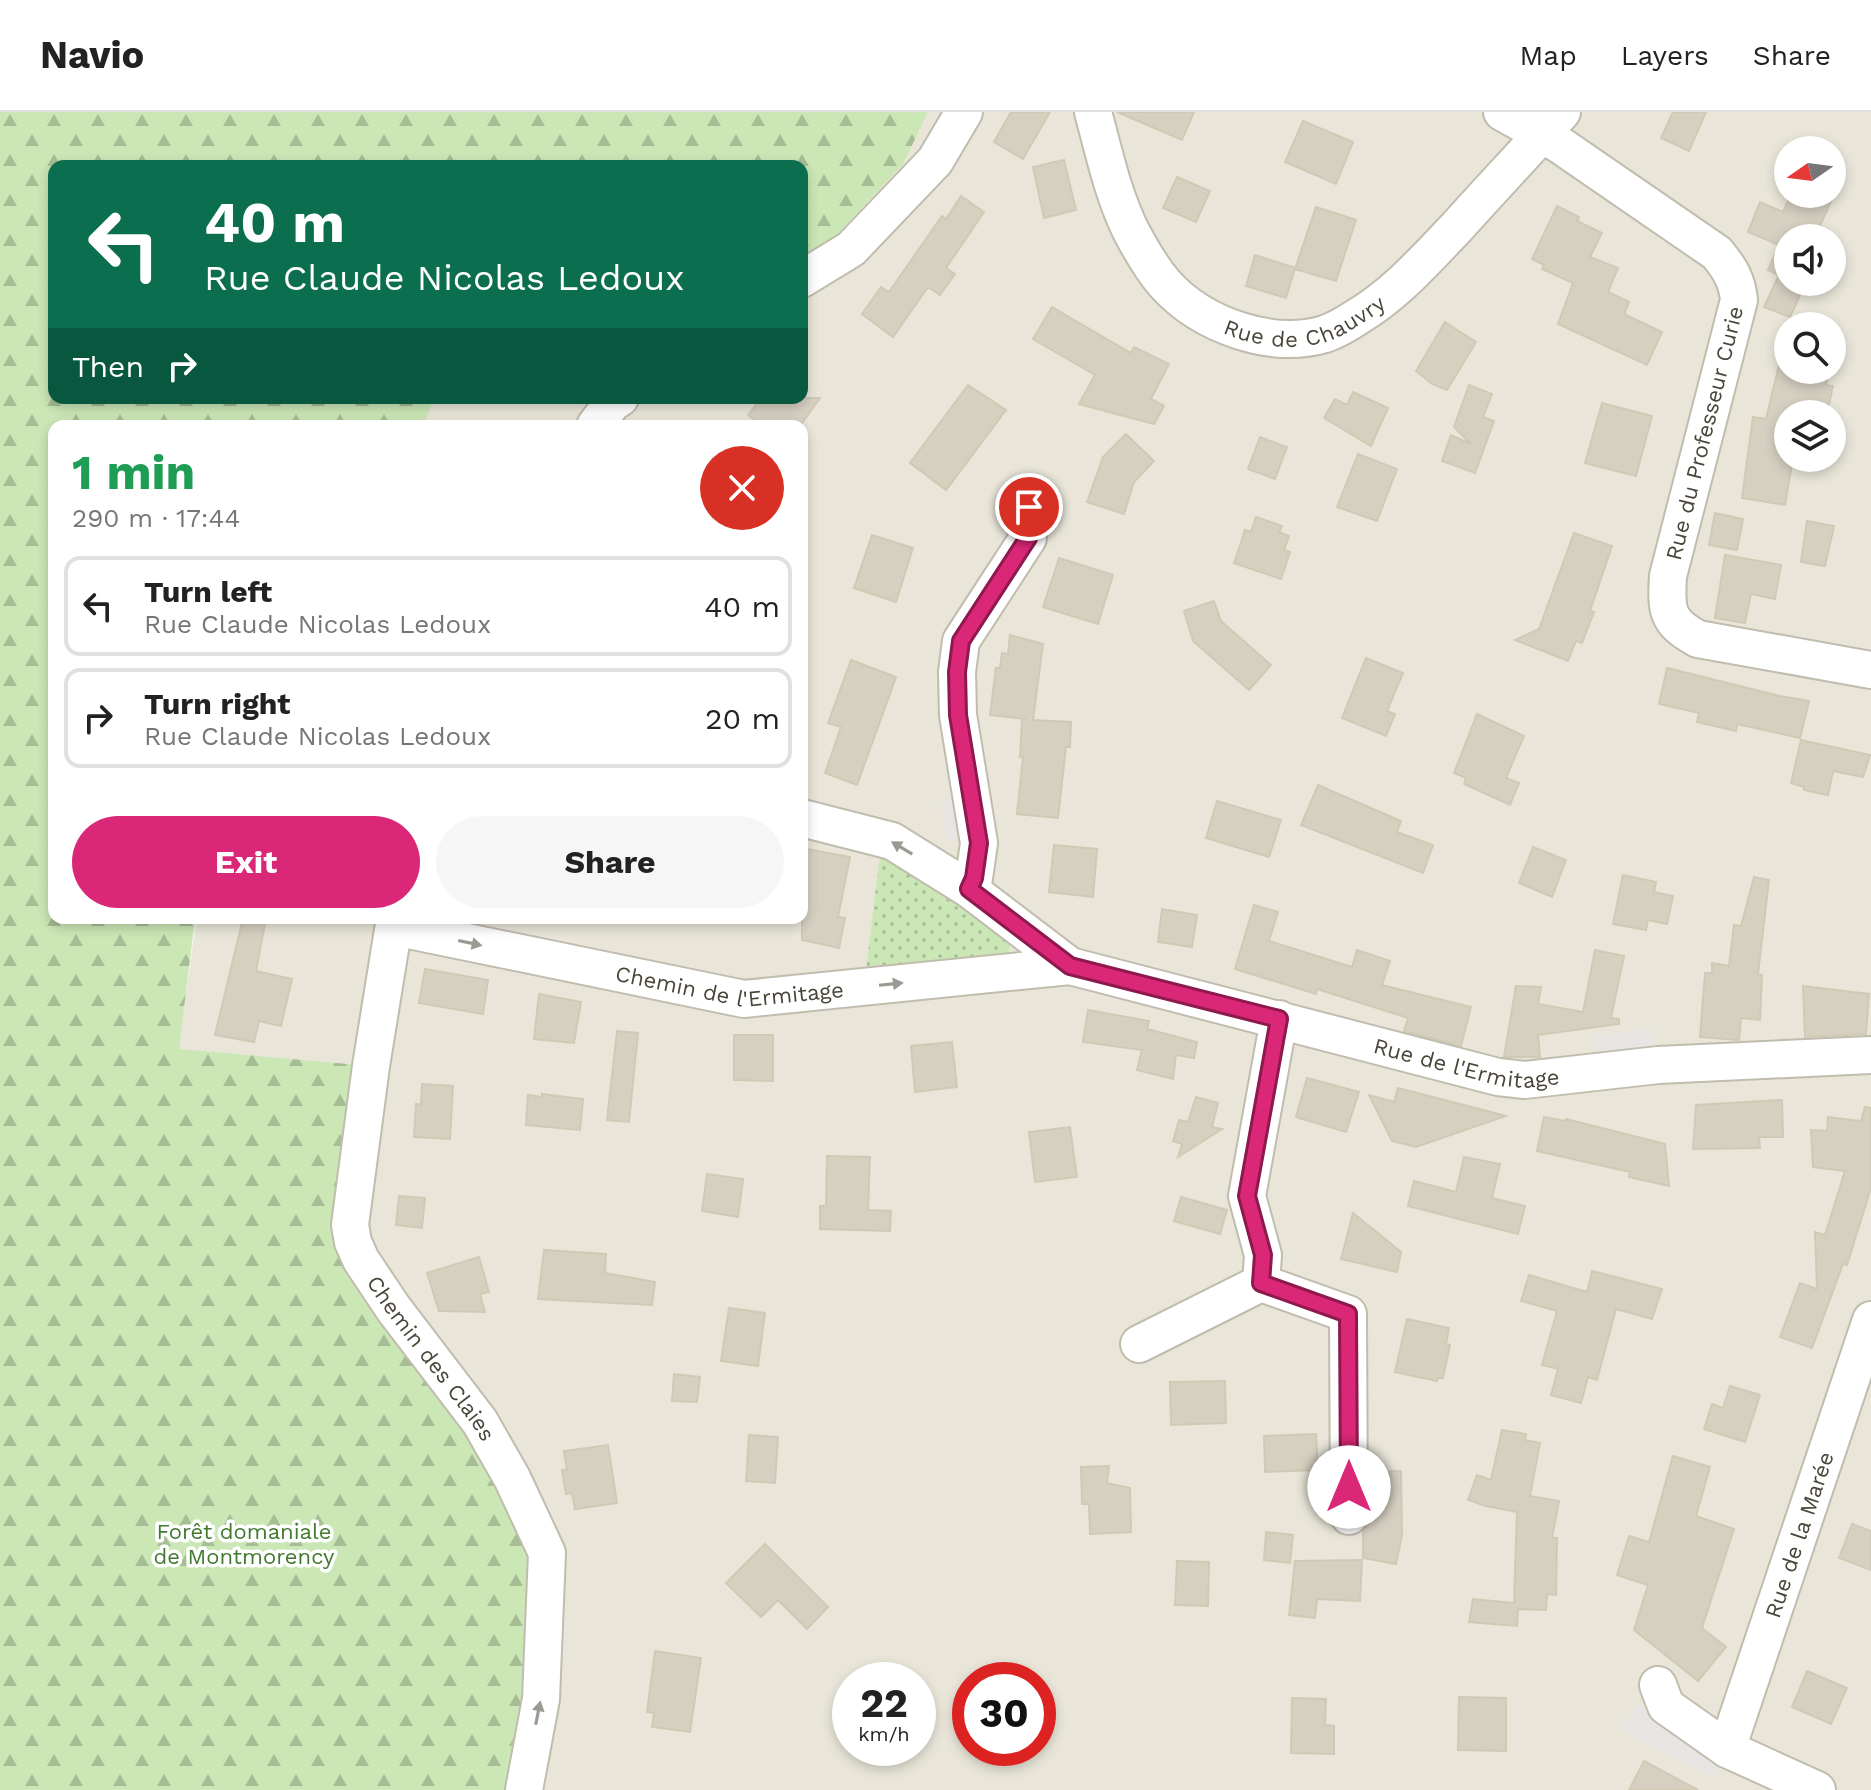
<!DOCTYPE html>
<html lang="en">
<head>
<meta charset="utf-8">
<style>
  :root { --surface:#fff; --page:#f6f6f6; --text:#222; --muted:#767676; --line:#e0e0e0; --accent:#db2777 }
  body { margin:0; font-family:"Work Sans",sans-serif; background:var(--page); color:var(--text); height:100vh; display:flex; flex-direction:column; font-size:30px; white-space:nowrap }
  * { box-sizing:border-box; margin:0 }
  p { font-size:26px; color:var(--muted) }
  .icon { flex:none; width:44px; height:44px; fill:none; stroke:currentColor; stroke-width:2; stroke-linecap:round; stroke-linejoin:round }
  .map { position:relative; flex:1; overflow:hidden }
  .side { position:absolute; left:48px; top:308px; width:760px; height:504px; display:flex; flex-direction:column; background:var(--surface); border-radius:16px; box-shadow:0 4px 12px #0003 }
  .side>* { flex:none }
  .top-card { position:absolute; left:48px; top:48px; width:760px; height:244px; border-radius:16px; box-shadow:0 4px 12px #0003; background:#0b6e4f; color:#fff; overflow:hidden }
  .needle { width:52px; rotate:256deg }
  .controls { position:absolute; left:1774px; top:24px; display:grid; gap:16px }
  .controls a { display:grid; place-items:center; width:72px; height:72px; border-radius:50%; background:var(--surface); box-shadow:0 4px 12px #0003; font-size:40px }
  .speed { position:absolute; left:832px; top:1550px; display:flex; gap:16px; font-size:40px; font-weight:700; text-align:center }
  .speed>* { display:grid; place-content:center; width:104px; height:104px; border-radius:50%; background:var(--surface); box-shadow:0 4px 12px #0003; line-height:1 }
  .speed small { font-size:20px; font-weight:400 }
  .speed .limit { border:12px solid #d22; background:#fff; color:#111 }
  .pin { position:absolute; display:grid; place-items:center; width:68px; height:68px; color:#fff; margin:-34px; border:4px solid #fff; border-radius:50%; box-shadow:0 2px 8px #0007 }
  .me { position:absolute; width:88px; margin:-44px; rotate:0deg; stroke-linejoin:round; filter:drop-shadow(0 0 6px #0008) }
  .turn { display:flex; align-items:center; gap:28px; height:168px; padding:0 24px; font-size:36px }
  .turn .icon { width:104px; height:104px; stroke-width:2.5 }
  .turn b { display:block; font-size:56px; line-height:68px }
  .then { display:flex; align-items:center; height:76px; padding:0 24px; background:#0003; gap:16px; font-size:30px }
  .round { display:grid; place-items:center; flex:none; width:84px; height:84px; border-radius:42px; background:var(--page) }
  .summary { display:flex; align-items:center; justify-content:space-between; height:136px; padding:0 24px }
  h1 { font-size:48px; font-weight:700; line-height:60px; color:#1e9e55 }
  .button { display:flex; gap:16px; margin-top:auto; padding:16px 24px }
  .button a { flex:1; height:92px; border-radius:48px; background:var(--accent); color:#fff; font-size:32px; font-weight:700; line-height:92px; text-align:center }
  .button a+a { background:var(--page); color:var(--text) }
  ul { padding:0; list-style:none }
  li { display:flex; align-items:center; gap:24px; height:100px; margin:0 16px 12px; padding:0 8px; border:4px solid var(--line); border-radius:16px }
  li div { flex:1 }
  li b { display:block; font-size:30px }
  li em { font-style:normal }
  header { display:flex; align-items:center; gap:48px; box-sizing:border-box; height:112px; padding:0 40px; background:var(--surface); border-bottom:2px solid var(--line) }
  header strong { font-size:38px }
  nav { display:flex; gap:44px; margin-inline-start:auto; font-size:28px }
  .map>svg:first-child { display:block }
  .residential { fill:#e9e6d9; fill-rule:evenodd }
  .green { fill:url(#green-dots) }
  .forest { fill:url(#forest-firs) }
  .parking { fill:#e7e5e2 }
  .building { fill:#d6d0c1; stroke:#d1c9b4; stroke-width:2 }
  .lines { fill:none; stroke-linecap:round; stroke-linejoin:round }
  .minor-casing { stroke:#c0bcae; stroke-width:40 }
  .minor { stroke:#fff; stroke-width:36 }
  .oneway { fill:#9b9992 }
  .route-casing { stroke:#8e194d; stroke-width:20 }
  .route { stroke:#db2777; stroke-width:14 }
  .labels { text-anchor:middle; stroke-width:7; stroke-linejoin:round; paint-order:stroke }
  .street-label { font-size:22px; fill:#494539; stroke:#fff }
  .park-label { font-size:22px; fill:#41792e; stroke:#fff }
</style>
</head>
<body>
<header>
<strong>Navio</strong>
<nav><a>Map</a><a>Layers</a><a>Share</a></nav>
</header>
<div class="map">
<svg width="1871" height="1678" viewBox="0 0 1871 1678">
  <defs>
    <pattern id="green-dots" width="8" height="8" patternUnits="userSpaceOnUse" patternTransform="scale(2)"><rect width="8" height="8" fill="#cbe7b6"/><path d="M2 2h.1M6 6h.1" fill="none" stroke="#a7bd95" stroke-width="1.8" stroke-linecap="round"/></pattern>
    <pattern id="forest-firs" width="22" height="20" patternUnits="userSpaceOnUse" patternTransform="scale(2)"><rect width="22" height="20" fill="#cbe7b6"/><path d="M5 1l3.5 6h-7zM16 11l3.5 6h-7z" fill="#a7bd95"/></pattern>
  </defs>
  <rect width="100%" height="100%" fill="#f5f3eb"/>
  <!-- residential -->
  <path class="residential" d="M462 0H1871V1678H518L178 937 197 806H802V314H159L189 286H802V54ZM1788 38H1832V82H1788ZM1788 126H1832V170H1788ZM1788 214H1832V258H1788ZM1788 302H1832V346H1788ZM850 1568H918V1636H850ZM970 1568H1038V1636H970Z"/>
  <!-- green -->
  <path class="green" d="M882 726 1010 824 1008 851 864 875Z"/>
  <!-- forest -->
  <path class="forest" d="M0 0H928L903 52 830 130 802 147V54H54V286H435L424 310 418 314H54V806H195L179 937 371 954 350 1113 547 1441 522 1678H0Z"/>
  <!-- parking -->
  <path class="parking" d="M968 667 979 731 945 726 941 688Z
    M1653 917 1658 953 1598 960 1595 923Z
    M1640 1592 1666 1617 1725 1648 1714 1667 1652 1637 1620 1615Z
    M985 1636H1029V1644L984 1639Z"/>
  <!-- building -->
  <path class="building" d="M1011 0H1050L1023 47 994 30Z
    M1117 0H1194L1182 28Z
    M1673 0H1706L1689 39 1661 26Z
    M1303 9 1353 30 1336 72 1285 50Z
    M1064 48 1076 98 1044 106 1033 55Z
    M1177 65 1210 79 1196 110 1163 96Z
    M1791 82H1814L1831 89 1820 114 1829 118 1825 126H1788V170H1806L1790 205 1764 195 1779 163 1768 158 1779 133 1748 120 1760 90 1783 100Z
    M961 84 984 100 946 156 955 162 940 183 928 175 893 225 862 202 881 175 889 180 942 104 946 107Z
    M1557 94 1579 105 1577 109 1602 121 1590 145 1618 156 1608 180 1629 190 1624 202 1662 220 1647 253 1558 212 1573 171 1542 157 1544 153 1532 147Z
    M1316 95 1356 108 1336 169 1295 157Z
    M1255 143 1295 156 1286 186 1246 174Z
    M1052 195 1131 241 1134 235 1169 252 1151 287 1164 294 1154 312 1079 292 1095 263 1033 227Z
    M1445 210 1476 230 1447 278 1432 272 1416 259Z
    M1785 228H1788V258H1829L1826 273 1833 274 1827 302H1788V346H1793L1785 393 1742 386 1753 305 1766 307Z
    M968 273 1006 298 946 378 910 351Z
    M1469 273 1492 282 1483 305 1494 309 1475 361 1442 349 1451 323 1471 332 1454 315Z
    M1353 280 1388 296 1371 334 1324 306 1335 287 1347 293Z
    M761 286H820L800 314H763L748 303Z
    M1602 291 1652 304 1636 364 1585 351Z
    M1126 322 1154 349 1134 370 1124 402 1087 390 1103 345Z
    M1260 325 1287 335 1275 367 1248 357Z
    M1358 342 1397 357 1377 409 1337 395Z
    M1715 401 1743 407 1737 438 1709 433Z
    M1256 405 1282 414 1279 420 1289 424 1284 438 1290 440 1281 467 1234 451 1245 418 1251 420Z
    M1807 409 1834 414 1825 454 1801 450Z
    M1574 421 1612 434 1590 499 1594 500 1582 531 1576 529 1568 549 1515 528 1539 517Z
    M872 423 913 436 896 490 854 476Z
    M1725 443 1781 453 1775 487 1751 482 1745 511 1715 506Z
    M1059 446 1113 463 1098 512 1043 495Z
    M1214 489 1221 509 1271 553 1249 578 1193 529 1184 499Z
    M1010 523 1043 532 1033 608 1071 610 1070 635H1066L1058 706 1017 702 1023 645H1020L1022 607H1026L990 603 996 556H1000L1002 541 1008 542Z
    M1366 546 1403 561 1387 599 1395 602 1386 624 1342 606Z
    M851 548 896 565 857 673 825 661 841 615 828 611Z
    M1667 556 1780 584 1809 589 1800 626 1737 612 1736 619 1697 610 1699 601 1659 592Z
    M1477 602 1524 624 1506 666 1519 671 1510 693 1464 672 1466 666 1454 661Z
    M1801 628 1870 643 1863 665 1833 659 1828 683 1804 678V675L1791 671Z
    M1318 673 1401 709 1397 720 1433 733 1423 761 1301 713Z
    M1217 689 1281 708 1269 745 1206 726Z
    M1054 733 1097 737 1093 785 1049 780Z
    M1533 735 1566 748 1552 785 1519 771Z
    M802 736 850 745 838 805 845 806 839 836 802 828Z
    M1623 763 1656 770 1654 780 1673 784 1667 812 1648 808 1646 818 1613 812Z
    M1754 765 1769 768 1758 862 1762 863 1760 908 1741 906 1739 928 1700 925 1705 861H1712V851L1729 854 1734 813 1741 814Z
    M1254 793 1278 800 1269 829 1352 855 1357 838 1390 849 1382 873 1471 895 1461 934 1404 919 1408 906 1317 877 1316 882 1235 857Z
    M1162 797 1197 803 1192 835 1158 830Z
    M243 806H266L256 859 292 867 281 914 259 909 254 930 215 923Z
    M1595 838 1624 844 1611 906 1619 907V912L1538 923 1540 945H1504L1516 874 1541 875 1538 892 1583 900Z
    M425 857 488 868 483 902 419 891Z
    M1803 874 1869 882 1866 922 1805 925Z
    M539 882 581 890 574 931 534 927Z
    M1088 898 1149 909 1147 917 1197 930 1194 946 1176 943 1173 967 1137 958 1142 938 1083 930Z
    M617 919 638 921 629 1010 607 1008Z
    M734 923H773V969L734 968Z
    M952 930 957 975 915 980 911 934Z
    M1307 966 1359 980 1346 1020 1296 1005Z
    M422 972 453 974 450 1027 414 1025 416 992 421 993Z
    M1398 976 1506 1004 1416 1035 1392 1029 1369 983 1394 990Z
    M542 982 583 987 580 1018 526 1013 528 983 542 985Z
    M1196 985 1218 991 1212 1015 1222 1017 1178 1045 1182 1032 1173 1029 1179 1008 1188 1010Z
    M1782 988 1783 1025H1759L1760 1036 1693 1037 1696 993Z
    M1865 995 1871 996V1076L1847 1153 1843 1152 1812 1236 1780 1225 1800 1171 1817 1177 1815 1120 1825 1123 1845 1059 1813 1055 1811 1018 1827 1019 1828 1005 1861 1009Z
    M1544 1005 1565 1009 1566 1007 1665 1032 1669 1074 1629 1065 1630 1060 1537 1039Z
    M1070 1015 1077 1065 1035 1070 1029 1020Z
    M827 1044 870 1045 868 1098 891 1099 890 1119 820 1117V1094H826Z
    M1464 1045 1500 1052 1492 1086 1525 1094 1518 1122 1408 1094 1414 1069 1456 1080Z
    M707 1062 743 1067 738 1105 702 1099Z
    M399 1084 425 1086 422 1116 396 1113Z
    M1181 1085 1227 1098 1220 1122 1174 1109Z
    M1353 1101 1401 1140 1397 1160 1341 1147Z
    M544 1138 606 1142 605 1161 655 1170 652 1193 538 1187Z
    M479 1145 489 1180 480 1182 485 1200 439 1199 427 1161Z
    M1592 1159 1662 1177 1652 1207 1616 1197 1597 1268 1588 1265 1581 1291 1551 1283 1558 1257 1542 1253 1557 1199 1521 1189 1529 1163 1587 1180Z
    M729 1196 765 1201 758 1254 721 1249Z
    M1407 1207 1449 1216 1446 1232 1450 1233 1443 1266H1438L1437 1269 1395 1260Z
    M674 1262 700 1265 697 1290 672 1289Z
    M1225 1269 1226 1311 1171 1313 1170 1270Z
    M1730 1274 1760 1283 1745 1330 1704 1317 1712 1292 1723 1296Z
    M1502 1318 1526 1322 1525 1328 1540 1331 1530 1384 1559 1389 1552 1426H1557L1556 1483 1547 1482 1546 1498 1518 1497 1517 1514 1469 1510 1473 1487 1514 1491 1517 1400 1486 1394 1468 1388 1477 1363 1491 1368Z
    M1316 1322 1318 1358 1265 1360 1264 1324Z
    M749 1323 778 1325 775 1371 746 1369Z
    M608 1333 617 1391 575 1397 572 1381 566 1382 562 1358H567L564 1339Z
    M1673 1344 1710 1355 1696 1404 1734 1417 1702 1516 1726 1535 1698 1569 1634 1518 1648 1473 1617 1463 1629 1424 1649 1430Z
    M1109 1354 1107 1371 1130 1376 1131 1420 1090 1422 1089 1392H1082L1081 1355Z
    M1401 1359 1402 1423 1396 1452 1363 1446V1419L1368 1414 1370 1404V1360Z
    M1852 1412 1871 1419V1458L1839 1446Z
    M1266 1420 1293 1423 1290 1451 1264 1448Z
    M765 1432 828 1495 807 1517 778 1488 761 1505 726 1471Z
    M1362 1448 1360 1489 1317 1487 1315 1506 1289 1503 1295 1449Z
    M1177 1449 1209 1450 1208 1494 1175 1493Z
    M655 1539 701 1546 690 1620 652 1615 654 1601 647 1600Z
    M1807 1559 1847 1576 1831 1612 1792 1595Z
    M1459 1585 1506 1586V1639L1458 1638Z
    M1292 1586 1326 1587 1325 1613 1334 1614V1642L1291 1641Z
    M1644 1649 1698 1678H1629Z"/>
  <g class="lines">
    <defs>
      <g id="minor">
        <path id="s1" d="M1093 0C1104 40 1113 84 1132 121 1141 138 1152 157 1165 172 1202 213 1271 238 1325 222 1336 218 1348 211 1357 205 1395 183 1426 147 1456 116 1491 77 1527 39 1562 0"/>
        <path d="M1502 0 1557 31 1717 141C1730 157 1737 168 1739 188L1668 464C1666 498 1666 510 1698 527L1871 558"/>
        <path d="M802 167 851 137 935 49 964 0"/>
        <path d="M595 314 612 291 620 286"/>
        <path d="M802 706 892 729 969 777 1070 854"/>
        <path d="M969 777 974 766 979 731 958 603 957 560 961 529 1028 426 1029 395"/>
        <path id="s2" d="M395 806 371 954 350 1113 353 1130 361 1148 393 1196 480 1310 512 1366 547 1441 541 1587 524 1678"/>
        <path id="s3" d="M394 815 744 887 1070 854 1498 965 1525 968 1658 953 1871 943"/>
        <path d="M1261 1171 1348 1202 1349 1404"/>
        <path d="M1139 1232 1261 1171 1263 1143 1247 1084 1279 907"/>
        <path d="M1658 1573 1666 1594 1727 1637 1817 1678"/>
        <path id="s4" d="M1727 1637 1871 1208"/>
      </g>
    </defs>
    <!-- minor casing -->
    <use href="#minor" class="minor-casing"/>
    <!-- minor -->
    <use href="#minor" class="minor"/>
  </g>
  <!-- one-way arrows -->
  <defs><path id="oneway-solid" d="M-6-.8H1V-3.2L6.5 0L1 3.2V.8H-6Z" transform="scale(2)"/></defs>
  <g class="oneway">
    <use href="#oneway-solid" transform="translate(902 736) rotate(-149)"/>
    <use href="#oneway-solid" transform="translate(470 831) rotate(12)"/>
    <use href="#oneway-solid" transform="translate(891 872) rotate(-6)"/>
    <use href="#oneway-solid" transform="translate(538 1601) rotate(-79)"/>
  </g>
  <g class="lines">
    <defs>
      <path id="route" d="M1029 395 1028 426 961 529 957 560 958 603 979 731 974 766 969 777 1070 854 1279 907 1247 1084 1263 1143 1261 1171 1348 1202 1349 1375"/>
    </defs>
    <!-- route casing -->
    <use href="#route" class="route-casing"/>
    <!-- route -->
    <use href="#route" class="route"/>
  </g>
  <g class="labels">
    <!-- street labels -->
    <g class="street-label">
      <text dy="8" stroke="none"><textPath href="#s1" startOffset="346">Rue de Chauvry</textPath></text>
      <text transform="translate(1704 321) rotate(-76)" y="8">Rue du Professeur Curie</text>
      <text dy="8" stroke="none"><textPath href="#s3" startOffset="342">Chemin de l'Ermitage</textPath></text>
      <text dy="8" stroke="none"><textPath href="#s3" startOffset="1094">Rue de l'Ermitage</textPath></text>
      <text dy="8" stroke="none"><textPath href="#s2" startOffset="468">Chemin des Claies</textPath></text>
      <text dy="8" stroke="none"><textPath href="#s4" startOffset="226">Rue de la Marée</textPath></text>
    </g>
    <!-- park labels -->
    <g class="park-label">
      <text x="244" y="1427">Forêt domaniale<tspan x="244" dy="25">de Montmorency</tspan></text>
    </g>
  </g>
</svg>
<div class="controls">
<a><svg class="needle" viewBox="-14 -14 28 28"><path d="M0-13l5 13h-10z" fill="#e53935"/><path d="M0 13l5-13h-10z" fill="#767676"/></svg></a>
<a><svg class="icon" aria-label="sound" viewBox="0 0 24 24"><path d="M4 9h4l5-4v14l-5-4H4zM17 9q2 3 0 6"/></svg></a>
<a><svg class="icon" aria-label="search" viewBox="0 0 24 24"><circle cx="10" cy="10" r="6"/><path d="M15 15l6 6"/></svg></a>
<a><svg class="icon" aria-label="layers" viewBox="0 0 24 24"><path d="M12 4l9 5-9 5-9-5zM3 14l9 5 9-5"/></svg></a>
</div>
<div class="speed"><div>22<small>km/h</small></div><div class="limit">30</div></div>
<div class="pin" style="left:1029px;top:395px;background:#d93025"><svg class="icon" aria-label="arrive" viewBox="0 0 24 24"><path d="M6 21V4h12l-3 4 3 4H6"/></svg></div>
<svg class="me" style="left:1349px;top:1375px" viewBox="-20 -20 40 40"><circle r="19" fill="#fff"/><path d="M0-13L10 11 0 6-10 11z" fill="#db2777"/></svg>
<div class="top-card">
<div class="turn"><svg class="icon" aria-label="left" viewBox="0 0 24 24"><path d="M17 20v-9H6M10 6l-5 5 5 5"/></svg><div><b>40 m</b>Rue Claude Nicolas Ledoux</div></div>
<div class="then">Then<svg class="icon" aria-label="right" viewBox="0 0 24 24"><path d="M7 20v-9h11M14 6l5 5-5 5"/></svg></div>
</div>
<section class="side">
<div class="summary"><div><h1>1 min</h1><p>290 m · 17:44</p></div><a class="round" style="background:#d93025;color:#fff"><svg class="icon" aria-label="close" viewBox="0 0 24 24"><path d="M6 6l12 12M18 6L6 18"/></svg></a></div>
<ul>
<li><svg class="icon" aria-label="left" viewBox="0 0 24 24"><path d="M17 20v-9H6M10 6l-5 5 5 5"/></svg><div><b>Turn left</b><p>Rue Claude Nicolas Ledoux</p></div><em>40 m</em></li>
<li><svg class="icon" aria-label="right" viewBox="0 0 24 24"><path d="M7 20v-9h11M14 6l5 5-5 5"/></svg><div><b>Turn right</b><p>Rue Claude Nicolas Ledoux</p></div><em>20 m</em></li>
</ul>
<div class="button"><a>Exit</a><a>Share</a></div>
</section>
</div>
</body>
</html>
